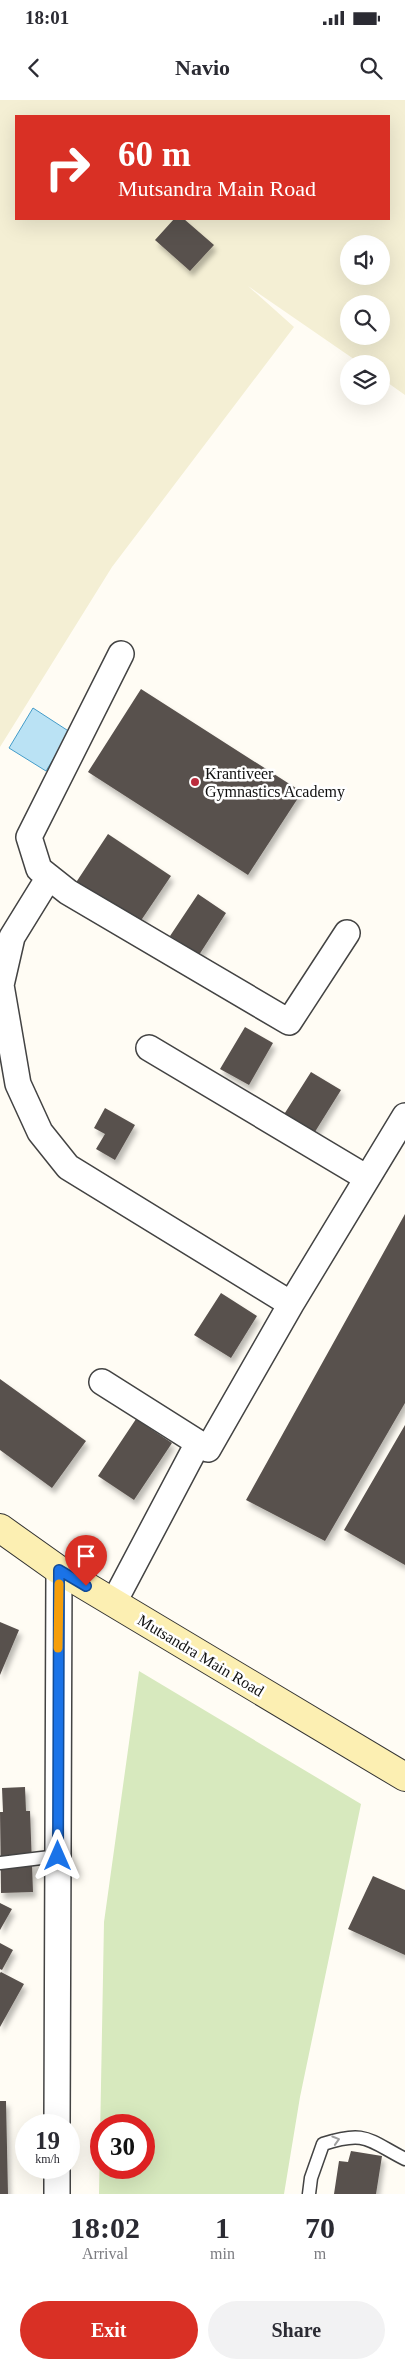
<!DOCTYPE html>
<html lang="en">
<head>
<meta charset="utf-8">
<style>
  :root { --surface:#fff; --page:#f2f2f3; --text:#2b2b33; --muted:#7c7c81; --accent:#d93025 }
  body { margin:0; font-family:Georgia,serif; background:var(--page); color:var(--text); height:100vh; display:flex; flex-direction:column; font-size:19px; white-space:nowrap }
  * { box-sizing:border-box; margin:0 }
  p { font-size:16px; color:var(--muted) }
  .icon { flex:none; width:28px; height:28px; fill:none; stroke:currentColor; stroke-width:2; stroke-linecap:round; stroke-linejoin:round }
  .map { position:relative; height:2094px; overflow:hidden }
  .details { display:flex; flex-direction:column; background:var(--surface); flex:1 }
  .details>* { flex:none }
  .banner { position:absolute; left:15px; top:15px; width:375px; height:105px; border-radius:0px; box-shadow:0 5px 20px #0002; background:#d93025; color:#fff; overflow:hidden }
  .controls { position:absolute; left:340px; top:135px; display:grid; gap:10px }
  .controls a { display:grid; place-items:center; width:50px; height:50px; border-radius:50%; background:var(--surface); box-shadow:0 5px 20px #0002; font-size:25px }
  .speed { position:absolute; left:15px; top:2014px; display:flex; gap:10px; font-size:25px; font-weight:700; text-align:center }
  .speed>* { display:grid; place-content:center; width:65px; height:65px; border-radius:50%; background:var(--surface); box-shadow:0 5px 20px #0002; line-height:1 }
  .speed small { font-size:12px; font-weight:400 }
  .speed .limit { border:8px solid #d22; background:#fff; color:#111 }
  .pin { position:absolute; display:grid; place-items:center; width:42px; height:42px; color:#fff; margin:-51px -21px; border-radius:50% 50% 50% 0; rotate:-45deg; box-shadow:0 0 5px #0007 }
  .pin .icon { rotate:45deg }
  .me { position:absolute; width:55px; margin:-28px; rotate:0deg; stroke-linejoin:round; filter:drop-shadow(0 0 4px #0008) }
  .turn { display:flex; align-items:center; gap:18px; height:105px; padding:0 20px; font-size:22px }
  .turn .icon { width:65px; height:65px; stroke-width:2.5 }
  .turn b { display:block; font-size:35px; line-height:42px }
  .eta { display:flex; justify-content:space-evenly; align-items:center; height:85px; text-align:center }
  .eta b { font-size:30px; font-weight:800; line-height:35px }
  .cta { display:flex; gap:10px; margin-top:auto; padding:10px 20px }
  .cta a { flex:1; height:58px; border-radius:30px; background:var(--accent); color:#fff; font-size:20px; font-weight:800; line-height:58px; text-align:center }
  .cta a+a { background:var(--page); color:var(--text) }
  .status { display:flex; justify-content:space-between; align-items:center; height:35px; padding:0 25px; background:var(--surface); direction:ltr }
  .status svg { height:14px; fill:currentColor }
  header { display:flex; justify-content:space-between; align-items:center; height:65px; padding:0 20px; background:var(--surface); font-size:22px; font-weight:800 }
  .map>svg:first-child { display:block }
  .farmland { fill:#f4efd4; fill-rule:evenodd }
  .green { fill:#d7e9be; fill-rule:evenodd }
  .water { fill:#bae2f4; stroke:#449cc9 }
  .building { fill:#59514d; filter:url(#shadow) }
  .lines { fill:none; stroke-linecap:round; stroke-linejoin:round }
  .lane-casing { stroke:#434343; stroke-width:15 }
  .street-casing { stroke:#434343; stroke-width:28 }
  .secondary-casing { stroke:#323232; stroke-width:30 }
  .lane { stroke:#fff; stroke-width:12 }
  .street { stroke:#fff; stroke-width:25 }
  .secondary { stroke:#fcefb2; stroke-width:28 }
  .oneway { stroke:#9f9f9f }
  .route-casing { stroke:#114b97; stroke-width:12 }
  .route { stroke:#1a73e8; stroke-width:9 }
  .slow { stroke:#f59e0b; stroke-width:9 }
  .poi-dot { fill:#bc2c3d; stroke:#fff; stroke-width:2 }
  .labels { text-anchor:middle; stroke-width:5; stroke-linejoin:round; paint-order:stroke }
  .poi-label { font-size:16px; fill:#101010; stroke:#fff; text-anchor:start }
  .street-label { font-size:16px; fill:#101010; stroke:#fff }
</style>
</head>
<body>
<div class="status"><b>18:01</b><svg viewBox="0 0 49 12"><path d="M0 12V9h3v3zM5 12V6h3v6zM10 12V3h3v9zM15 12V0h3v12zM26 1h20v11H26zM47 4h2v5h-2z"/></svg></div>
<header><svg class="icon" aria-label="back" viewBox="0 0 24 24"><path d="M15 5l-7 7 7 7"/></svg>Navio<svg class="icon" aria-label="search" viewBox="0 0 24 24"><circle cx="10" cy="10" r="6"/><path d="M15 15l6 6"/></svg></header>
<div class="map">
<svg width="405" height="2094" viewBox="0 0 405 2094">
  <defs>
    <filter id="shadow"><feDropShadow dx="3" dy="5.5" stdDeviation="2.5" flood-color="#0004"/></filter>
  </defs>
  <rect width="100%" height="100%" fill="#fffcf4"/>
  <!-- farmland -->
  <path class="farmland" d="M0 0H405V295L381 278V264H361L248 186 294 227 112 467 0 647ZM16 16H389V119H16ZM349 144H381V176H349ZM349 204H381V236H349Z"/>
  <!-- green -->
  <path class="green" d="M139 1571 361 1704 300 1997 284 2094H99L104 1822ZM101 2025H144V2068H101Z"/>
  <!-- water -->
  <path class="water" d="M33 608 70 632 46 671 9 648Z"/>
  <!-- building -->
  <path class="building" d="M174 119H184L214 145 190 171 155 140Z
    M141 589 302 692 248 775 88 672Z
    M108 734 171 776 138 825 75 784Z
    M198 794 226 813 199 855 170 836Z
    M245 927 273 943 249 985 220 969Z
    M311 972 341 990 313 1035 283 1016Z
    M105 1008 135 1025 115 1060 96 1049 105 1034 94 1028Z
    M405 1114V1303L325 1441 246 1400Z
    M221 1193 257 1216 231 1258 194 1235Z
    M0 1279 86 1341 52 1388 0 1350Z
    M136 1319 172 1343 134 1400 98 1376Z
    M405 1325V1465L344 1430Z
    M0 1522 19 1530 0 1575Z
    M25 1687 26 1711H30L33 1792 1 1793 0 1712H3L2 1688Z
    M373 1776 405 1790V1855L348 1829Z
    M0 1803 12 1809 0 1830Z
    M0 1843 13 1850 2 1870 0 1869Z
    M1 1872 24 1884 0 1927V1873Z
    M0 2001H6L8 2094H0Z
    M351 2051 382 2056 376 2094H334L339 2061 348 2062Z"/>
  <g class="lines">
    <defs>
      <path id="lane" d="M0 1763 58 1756
        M309 2094 311 2078 323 2044C366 2030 368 2040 405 2059"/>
      <path id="street" d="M121 554 29 737 39 769 68 792 289 922 347 833
        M49 777 12 837 1 885 18 984 40 1032 68 1067 291 1204
        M149 948 367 1078
        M102 1282 208 1349 291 1204 405 1016
        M114 1502 198 1343
        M57 2025 59 1470
        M57 2094V2068"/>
      <path id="secondary" d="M0 1428 59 1470 405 1677"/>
    </defs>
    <!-- lane casing -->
    <use href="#lane" class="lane-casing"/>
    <!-- street casing -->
    <use href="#street" class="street-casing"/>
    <!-- secondary casing -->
    <use href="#secondary" class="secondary-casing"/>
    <!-- lane -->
    <use href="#lane" class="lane"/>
    <!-- street -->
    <use href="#street" class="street"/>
    <!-- secondary -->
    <use href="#secondary" class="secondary"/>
  </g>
  <!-- one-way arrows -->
  <defs><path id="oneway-chevron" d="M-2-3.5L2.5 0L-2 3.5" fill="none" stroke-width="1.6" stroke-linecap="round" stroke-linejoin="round" transform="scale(1.25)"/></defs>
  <use class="oneway" href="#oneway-chevron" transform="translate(336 2040) rotate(-17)"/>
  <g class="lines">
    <defs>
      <path id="route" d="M58 1756 59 1470 86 1486"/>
    </defs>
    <!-- route casing -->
    <use href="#route" class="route-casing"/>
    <!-- route -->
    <use href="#route" class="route"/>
    <!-- slow -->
    <path class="slow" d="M58 1548 59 1484"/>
  </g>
  <!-- markers -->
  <circle class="poi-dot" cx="195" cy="682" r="5"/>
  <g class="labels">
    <!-- poi labels -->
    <g class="poi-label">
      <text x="205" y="679">Krantiveer<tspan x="205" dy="18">Gymnastics Academy</tspan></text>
    </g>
    <!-- street labels -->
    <g class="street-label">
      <text transform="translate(201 1555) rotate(31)" y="6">Mutsandra Main Road</text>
    </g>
  </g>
</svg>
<div class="controls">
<a><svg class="icon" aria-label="sound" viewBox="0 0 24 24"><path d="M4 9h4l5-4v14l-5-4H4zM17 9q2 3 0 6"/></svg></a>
<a><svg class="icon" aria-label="search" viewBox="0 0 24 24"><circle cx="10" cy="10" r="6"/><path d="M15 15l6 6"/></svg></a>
<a><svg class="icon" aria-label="layers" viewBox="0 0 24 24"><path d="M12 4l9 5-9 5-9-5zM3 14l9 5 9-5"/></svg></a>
</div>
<div class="speed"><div>19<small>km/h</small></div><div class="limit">30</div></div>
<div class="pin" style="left:86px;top:1486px;background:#d93025"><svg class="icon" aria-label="arrive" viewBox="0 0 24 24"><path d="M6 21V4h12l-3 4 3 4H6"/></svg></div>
<svg class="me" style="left:58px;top:1756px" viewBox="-20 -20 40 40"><path d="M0-17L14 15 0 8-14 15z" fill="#1a73e8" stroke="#fff" stroke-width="4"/></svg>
<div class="banner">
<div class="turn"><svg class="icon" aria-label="right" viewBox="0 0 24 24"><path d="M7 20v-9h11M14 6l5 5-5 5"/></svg><div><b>60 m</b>Mutsandra Main Road</div></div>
</div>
</div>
<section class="details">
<div class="eta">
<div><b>18:02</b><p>Arrival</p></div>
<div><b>1</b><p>min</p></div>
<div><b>70</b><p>m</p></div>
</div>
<div class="cta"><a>Exit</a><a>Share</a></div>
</section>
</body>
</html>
